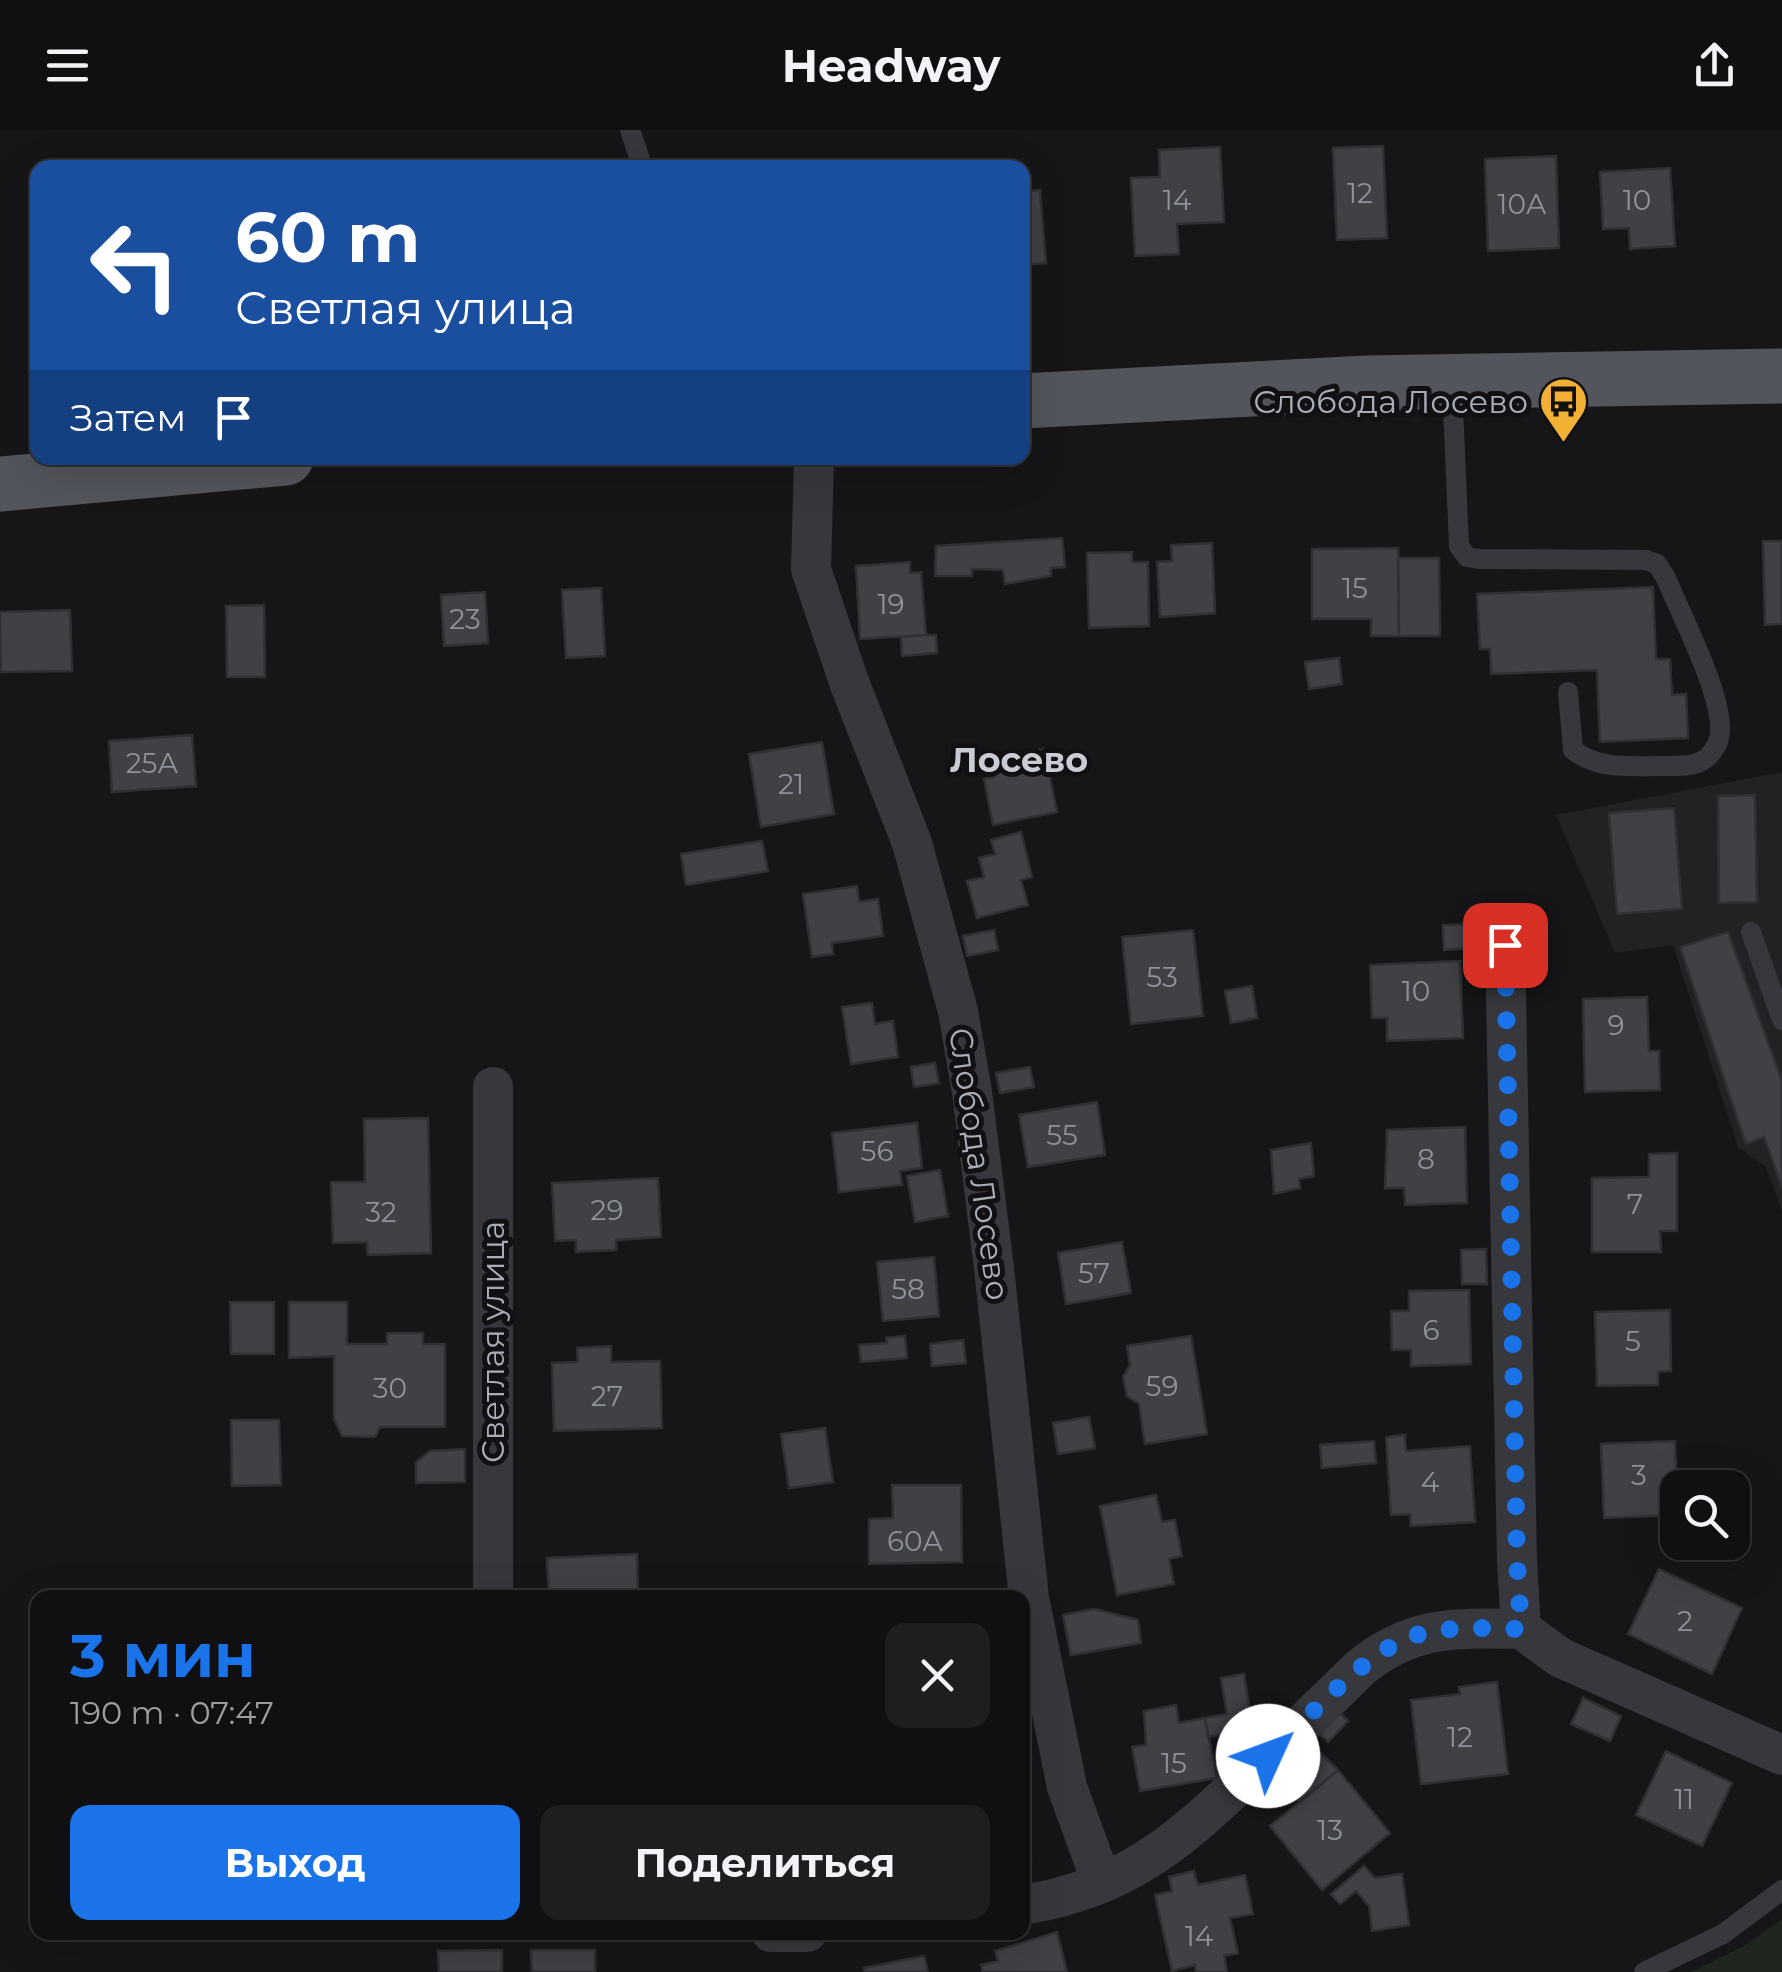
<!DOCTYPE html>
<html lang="ru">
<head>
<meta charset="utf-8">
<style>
  :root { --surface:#101012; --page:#1e1e20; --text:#f1f3f6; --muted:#9c9d9f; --line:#303032; --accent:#1a73e8 }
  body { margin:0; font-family:Montserrat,sans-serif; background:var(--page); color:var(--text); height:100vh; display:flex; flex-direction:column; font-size:38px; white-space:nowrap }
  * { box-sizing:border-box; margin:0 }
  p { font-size:32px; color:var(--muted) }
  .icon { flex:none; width:55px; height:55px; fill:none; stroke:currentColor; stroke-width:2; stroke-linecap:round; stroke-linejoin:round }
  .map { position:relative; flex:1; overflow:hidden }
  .panel { position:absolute; left:30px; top:1460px; width:1000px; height:350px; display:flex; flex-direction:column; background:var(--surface); border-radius:20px; box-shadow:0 10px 40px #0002,0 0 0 2px var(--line) }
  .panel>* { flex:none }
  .guide { position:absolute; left:30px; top:30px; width:1000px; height:305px; border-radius:20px; box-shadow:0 10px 40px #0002,0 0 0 2px var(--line); background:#1a4fa0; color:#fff; overflow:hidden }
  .controls { position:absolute; left:1660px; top:1340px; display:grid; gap:20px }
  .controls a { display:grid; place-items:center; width:90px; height:90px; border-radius:20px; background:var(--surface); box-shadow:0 10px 40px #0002,0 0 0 2px var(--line); font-size:50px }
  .pin { position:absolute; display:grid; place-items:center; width:85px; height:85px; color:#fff; margin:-42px; border-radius:20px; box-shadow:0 5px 15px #0006 }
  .me { position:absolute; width:110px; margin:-55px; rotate:47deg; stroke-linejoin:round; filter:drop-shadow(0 0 8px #0008) }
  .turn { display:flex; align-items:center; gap:35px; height:210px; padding:0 40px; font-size:45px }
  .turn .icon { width:130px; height:130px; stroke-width:2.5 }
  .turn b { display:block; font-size:70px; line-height:85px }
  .then { display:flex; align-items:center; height:95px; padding:0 40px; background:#0003; gap:20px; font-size:38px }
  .round { display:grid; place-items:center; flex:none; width:105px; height:105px; border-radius:20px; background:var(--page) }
  .overview { display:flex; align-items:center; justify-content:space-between; height:170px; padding:0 40px }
  h1 { font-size:60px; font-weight:700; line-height:75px; color:var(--accent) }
  .cta { display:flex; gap:20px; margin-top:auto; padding:20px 40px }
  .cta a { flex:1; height:115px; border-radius:20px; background:var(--accent); color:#fff; font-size:40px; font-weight:700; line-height:115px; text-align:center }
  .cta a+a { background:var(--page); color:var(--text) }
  header { display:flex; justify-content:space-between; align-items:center; height:130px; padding:0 40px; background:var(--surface); font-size:45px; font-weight:700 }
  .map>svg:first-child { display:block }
  .built { fill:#222225 }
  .green { fill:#1e261f }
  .building { fill:#404145; stroke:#303034; stroke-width:2.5 }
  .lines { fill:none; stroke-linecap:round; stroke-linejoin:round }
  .service { stroke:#37383d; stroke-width:20 }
  .minor { stroke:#37383d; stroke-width:40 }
  .primary { stroke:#53555c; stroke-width:55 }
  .route { stroke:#1a73e8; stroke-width:18; stroke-dasharray:0 32.4 }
  .labels { text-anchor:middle; stroke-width:10; stroke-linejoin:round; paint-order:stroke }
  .number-label { font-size:28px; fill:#8e929b }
  .poi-label { font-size:32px; fill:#a8adb8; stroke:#111113; text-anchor:end }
  .street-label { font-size:32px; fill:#a8adb8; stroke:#111113 }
  .neighbourhood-label { font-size:35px; font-weight:bold; fill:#c9ccd4; stroke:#111113 }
</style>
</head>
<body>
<header><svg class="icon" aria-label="menu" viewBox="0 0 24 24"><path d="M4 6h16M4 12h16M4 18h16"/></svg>Headway<svg class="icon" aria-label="share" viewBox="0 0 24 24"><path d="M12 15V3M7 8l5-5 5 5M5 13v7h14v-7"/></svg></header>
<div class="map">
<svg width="1782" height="1842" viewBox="0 0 1782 1842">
  <rect width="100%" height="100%" fill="#161618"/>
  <!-- built -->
  <path class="built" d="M1782 642V1081L1766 1037 1738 1017 1673 815 1615 823 1556 685Z"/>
  <!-- green -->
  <path class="green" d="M1782 1789V1842H1691L1744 1816Z"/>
  <!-- building -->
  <path class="building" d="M1383 16 1387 108 1337 110 1333 18Z
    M1220 17 1224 92 1177 94 1179 124 1135 126 1131 48 1160 47 1159 20Z
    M1556 26 1559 118 1488 121 1485 29Z
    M1670 38 1675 116 1630 119 1629 98 1603 99 1600 42Z
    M1040 60 1046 133 1022 135V62Z
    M1062 408 1065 437 1051 438V446L1005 454 1003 440 972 439V446H935L936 416Z
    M1763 411H1782V494L1765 495Z
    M1212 413 1215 483 1160 487 1157 432 1172 431 1171 415Z
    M1398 418 1399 506H1371V489H1312V419Z
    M1132 422V432H1148L1149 496 1089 498 1087 423Z
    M1398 428H1439L1440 506H1399Z
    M910 432V443L921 442 926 505 860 509 856 436Z
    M1653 457 1656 529H1670L1672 565 1686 564 1688 608 1600 612 1597 540 1491 544 1490 519H1480L1477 464Z
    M601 458 605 526 566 528 562 460Z
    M485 462 488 513 444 516 441 465Z
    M264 475 265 547H227L226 476Z
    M70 480 72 541 1 542 0 482Z
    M926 505H936L937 523 902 526 901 507Z
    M1339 528 1342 554 1309 559 1305 532Z
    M192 605 196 656 112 662 109 611Z
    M822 612 834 684 761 697 749 624Z
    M1044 619 1057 682 993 695 984 649 994 647 993 637 1015 633 1014 625Z
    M1755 665 1757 772 1719 773 1718 666Z
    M1674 678 1682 779 1617 784 1609 683Z
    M1021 702 1032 747 1021 750 1028 775 977 788 967 751 984 747 979 728 995 724 991 710Z
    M762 711 768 741 686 755 681 724Z
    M857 756 859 772 878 769 883 806 832 813 833 824 812 827 803 764Z
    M1476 794V818L1444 820 1443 795Z
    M994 800 998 820 967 826 963 806Z
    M1193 800 1203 886 1131 894 1122 807Z
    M1728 802 1782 951V1057L1764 1007 1746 1014 1680 817Z
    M1460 831 1463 908 1387 911V888H1372L1370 835Z
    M1252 856 1257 888 1231 893 1225 861Z
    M1647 867 1649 921H1659L1660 960 1585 962 1583 869Z
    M872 873 875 894 893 891 898 927 851 934 842 877Z
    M935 933 939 953 914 957 911 937Z
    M1030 937 1034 957 1000 963 996 943Z
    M1097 972 1105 1025 1028 1037 1019 985Z
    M428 988 431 1123 368 1125 367 1112 333 1113 331 1052H365L364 989Z
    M917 993 922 1038 900 1041 902 1055 839 1062 832 1003Z
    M1465 997 1467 1073 1405 1075 1404 1058H1385L1387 1000Z
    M1311 1013 1314 1046 1299 1049 1300 1058 1274 1064 1271 1020Z
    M1677 1023V1101H1660L1661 1122H1592V1048L1649 1047V1024Z
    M940 1040 948 1086 915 1092 907 1046Z
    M658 1048 661 1107 616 1110V1120L576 1122V1110L555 1111 552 1053Z
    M1122 1112 1131 1163 1066 1174 1058 1123Z
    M1486 1119 1487 1154H1462L1461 1120Z
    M934 1127 939 1186 883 1191 877 1132Z
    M1469 1160 1471 1234 1411 1236V1220H1392L1391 1181H1409V1161Z
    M230 1172H274V1224H231Z
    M289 1172H347V1214H387V1203H423V1214H445V1297H380L375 1307 342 1306 334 1289V1226L289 1228Z
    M1670 1180 1671 1241 1658 1242V1255L1597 1256 1595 1182Z
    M905 1206 907 1228 861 1232 859 1215 887 1213 886 1208Z
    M1191 1206 1207 1304 1145 1314 1139 1274 1127 1266 1123 1247 1130 1235 1127 1216Z
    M963 1210 966 1233 932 1236 930 1214Z
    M611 1216V1232L660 1231 662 1298 554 1301 552 1233 578 1232 577 1218Z
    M1089 1287 1095 1318 1058 1324 1053 1293Z
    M231 1290H279L281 1355 232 1356Z
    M825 1298 833 1352 789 1358 781 1304Z
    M1405 1305 1406 1321 1470 1316 1475 1392 1411 1396 1410 1384 1391 1385 1386 1307Z
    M1374 1311 1376 1333 1322 1338 1320 1315Z
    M1675 1311 1678 1385 1604 1388 1601 1314Z
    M465 1319V1352L416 1353V1332L430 1321Z
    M892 1355H961L962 1432 869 1434V1389L893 1388Z
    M1156 1365 1162 1392 1175 1390 1182 1426 1169 1429 1174 1454 1117 1465 1100 1376Z
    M637 1424 638 1468H549L547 1428Z
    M1659 1439 1742 1478 1712 1544 1628 1504Z
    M1094 1479 1138 1490 1141 1513 1071 1525 1063 1485Z
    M1244 1544 1254 1607 1232 1611 1231 1603 1208 1607 1205 1588 1227 1584 1221 1548Z
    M1497 1552 1508 1644 1421 1654 1411 1570 1460 1564 1459 1557Z
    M1583 1568 1621 1586 1610 1611 1571 1594Z
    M1176 1575 1179 1593 1205 1588 1217 1648 1140 1661 1132 1617 1146 1615 1144 1581Z
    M1336 1579 1348 1591 1328 1612 1315 1600Z
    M1311 1614 1338 1640 1300 1672 1280 1648Z
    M1666 1621 1732 1653 1702 1716 1636 1685Z
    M1338 1640 1390 1703 1322 1760 1270 1696Z
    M1022 1687 1031 1728 1022 1730Z
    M1364 1736 1375 1748 1402 1744 1409 1795 1372 1801 1369 1776 1356 1761 1340 1774 1331 1764Z
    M1194 1741 1198 1755 1245 1745 1253 1784 1230 1788 1238 1823 1224 1826 1227 1842H1196L1195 1835 1172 1841 1155 1765 1172 1761 1169 1747Z
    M1057 1802 1067 1842H983L981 1835 998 1831 995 1821Z
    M502 1820V1842H439L438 1821Z
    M531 1820H595V1842H532Z
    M924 1826 928 1842H865L864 1838Z"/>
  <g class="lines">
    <!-- service -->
    <path class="service" d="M630 0 643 38
      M1452 253 1459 416 1467 427 1479 429 1646 430 1657 434 1666 448C1681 485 1722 563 1720 601 1720 613 1711 627 1700 632 1688 637 1674 636 1662 636 1629 636 1599 640 1573 620L1568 562
      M1751 802 1782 890
      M1644 1842 1723 1804 1782 1760"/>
    <!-- minor -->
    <path class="minor" d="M814 328 811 439 849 552 912 713 958 881 972 962 994 1138 1029 1468 1067 1657 1102 1753
      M493 957V1468
      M1521 1499 1561 1528 1782 1625
      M1022 1775C1128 1759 1181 1709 1255 1639 1291 1605 1326 1572 1360 1538 1413 1495 1456 1498 1521 1499L1517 1431 1505 815
      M771 1802H807"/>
    <!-- primary -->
    <path class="primary" d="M1022 271 1367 253 1782 246
      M0 354 286 328"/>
  </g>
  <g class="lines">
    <!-- route -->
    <path class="route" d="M1268 1626C1308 1589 1368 1517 1420 1504 1453 1496 1488 1498 1521 1499L1517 1431 1505 815"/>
  </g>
  <!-- icons -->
  <defs>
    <symbol id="bus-pin" viewBox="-11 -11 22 30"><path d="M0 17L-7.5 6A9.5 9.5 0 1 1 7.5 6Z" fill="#f2b134" stroke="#111113"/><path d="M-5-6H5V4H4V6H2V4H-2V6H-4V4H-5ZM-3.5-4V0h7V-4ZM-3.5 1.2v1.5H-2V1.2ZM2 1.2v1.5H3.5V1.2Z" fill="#111"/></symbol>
  </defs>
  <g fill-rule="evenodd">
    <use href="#bus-pin" x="1536" y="244" width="55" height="75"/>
  </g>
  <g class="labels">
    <!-- number labels -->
    <g class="number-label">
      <text x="1360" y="73">12</text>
      <text x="1177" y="80">14</text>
      <text x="1637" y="80">10</text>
      <text x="1522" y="84">10А</text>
      <text x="1355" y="468">15</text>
      <text x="891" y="484">19</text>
      <text x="465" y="499">23</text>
      <text x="152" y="643">25А</text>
      <text x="791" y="664">21</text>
      <text x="1162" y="857">53</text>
      <text x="1416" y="871">10</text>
      <text x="1616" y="905">9</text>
      <text x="1062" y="1015">55</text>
      <text x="877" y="1031">56</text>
      <text x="1426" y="1039">8</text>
      <text x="1635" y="1084">7</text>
      <text x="607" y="1090">29</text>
      <text x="381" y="1092">32</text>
      <text x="1094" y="1153">57</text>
      <text x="908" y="1169">58</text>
      <text x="1431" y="1210">6</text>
      <text x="1633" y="1221">5</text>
      <text x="1162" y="1266">59</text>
      <text x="390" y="1268">30</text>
      <text x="607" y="1276">27</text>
      <text x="1639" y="1355">3</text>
      <text x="1430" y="1362">4</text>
      <text x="915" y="1421">60А</text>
      <text x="1685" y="1501">2</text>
      <text x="1460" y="1617">12</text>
      <text x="1174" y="1643">15</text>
      <text x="1684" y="1679">11</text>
      <text x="1330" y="1710">13</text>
      <text x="1199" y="1816">14</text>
    </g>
    <!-- poi labels -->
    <g class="poi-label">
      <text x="1528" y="283">Слобода Лосево</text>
    </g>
    <!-- street labels -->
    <g class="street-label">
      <text transform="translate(979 1034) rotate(82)" y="11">Слобода Лосево</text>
      <text transform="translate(493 1212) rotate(-90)" y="11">Светлая улица</text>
    </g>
    <!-- neighbourhood labels -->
    <g class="neighbourhood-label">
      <text x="1019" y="642">Лосево</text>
    </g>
  </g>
</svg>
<div class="controls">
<a><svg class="icon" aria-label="search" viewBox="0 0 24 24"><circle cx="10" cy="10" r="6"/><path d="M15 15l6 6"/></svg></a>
</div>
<div class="pin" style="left:1505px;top:815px;background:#d93025"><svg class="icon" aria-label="arrive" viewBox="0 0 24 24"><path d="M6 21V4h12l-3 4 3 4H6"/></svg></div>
<svg class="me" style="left:1268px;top:1626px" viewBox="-20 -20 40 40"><circle r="19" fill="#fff"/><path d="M0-13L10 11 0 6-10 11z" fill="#1a73e8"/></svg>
<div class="guide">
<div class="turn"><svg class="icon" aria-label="left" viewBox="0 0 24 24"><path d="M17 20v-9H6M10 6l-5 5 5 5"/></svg><div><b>60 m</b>Светлая улица</div></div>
<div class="then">Затем<svg class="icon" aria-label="arrive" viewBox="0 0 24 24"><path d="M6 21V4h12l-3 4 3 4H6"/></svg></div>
</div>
<section class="panel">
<div class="overview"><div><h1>3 мин</h1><p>190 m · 07:47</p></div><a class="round"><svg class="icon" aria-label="close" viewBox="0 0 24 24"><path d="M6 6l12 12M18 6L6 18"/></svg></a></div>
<div class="cta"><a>Выход</a><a>Поделиться</a></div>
</section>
</div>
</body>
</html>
